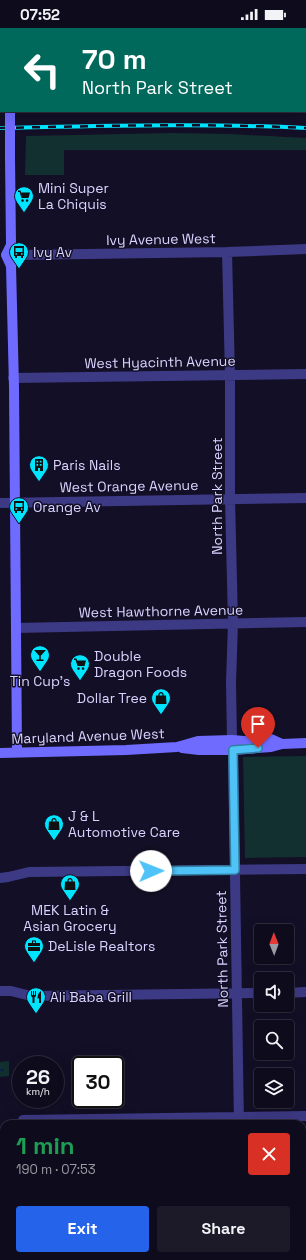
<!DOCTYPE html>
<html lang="en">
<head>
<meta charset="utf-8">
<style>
  :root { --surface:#0e0b1c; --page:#1c1929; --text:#f1f3f6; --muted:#9b9ba3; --line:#2e2b3b; --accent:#2563eb }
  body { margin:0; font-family:"Space Grotesk",sans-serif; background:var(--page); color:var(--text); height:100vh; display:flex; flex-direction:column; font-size:15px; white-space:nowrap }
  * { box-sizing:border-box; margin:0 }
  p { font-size:13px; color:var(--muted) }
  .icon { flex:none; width:22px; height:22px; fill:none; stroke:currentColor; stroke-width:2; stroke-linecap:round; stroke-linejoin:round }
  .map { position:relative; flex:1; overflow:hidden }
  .drawer { position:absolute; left:0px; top:1092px; width:306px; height:140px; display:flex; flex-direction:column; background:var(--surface); border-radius:12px 12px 0 0; box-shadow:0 4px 16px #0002,0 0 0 1px var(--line) }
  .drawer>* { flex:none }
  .hud { position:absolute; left:0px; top:0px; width:306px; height:84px; box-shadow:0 4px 16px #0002,0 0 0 1px var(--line); background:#00695c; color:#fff; overflow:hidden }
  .needle { width:26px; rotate:359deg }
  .fabs { position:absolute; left:254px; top:896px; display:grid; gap:8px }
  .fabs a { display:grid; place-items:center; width:40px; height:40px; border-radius:4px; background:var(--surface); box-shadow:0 4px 16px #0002,0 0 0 1px var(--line); font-size:20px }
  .speed { position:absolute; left:12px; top:1028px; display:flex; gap:8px; font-size:20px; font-weight:700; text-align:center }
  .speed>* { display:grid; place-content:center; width:52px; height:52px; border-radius:50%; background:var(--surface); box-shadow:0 4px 16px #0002,0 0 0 1px var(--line); line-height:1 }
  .speed small { font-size:10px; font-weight:400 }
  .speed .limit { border:2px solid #111; border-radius:6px; background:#fff; color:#111 }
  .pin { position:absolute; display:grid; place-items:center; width:34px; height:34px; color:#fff; margin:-41px -17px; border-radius:50% 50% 50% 0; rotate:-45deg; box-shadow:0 0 4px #0007 }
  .pin .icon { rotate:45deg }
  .me { position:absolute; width:44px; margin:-22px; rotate:89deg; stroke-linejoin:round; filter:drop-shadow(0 0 3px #0008) }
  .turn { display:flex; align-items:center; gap:14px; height:84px; padding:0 16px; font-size:18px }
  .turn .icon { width:52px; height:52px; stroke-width:2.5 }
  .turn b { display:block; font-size:28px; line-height:34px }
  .round { display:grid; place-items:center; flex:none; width:42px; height:42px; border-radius:4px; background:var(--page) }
  .overview { display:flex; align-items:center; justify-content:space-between; height:68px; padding:0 16px }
  h1 { font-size:24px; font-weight:700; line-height:30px; color:#1e9e55 }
  .button { display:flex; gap:8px; margin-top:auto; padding:8px 16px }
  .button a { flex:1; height:46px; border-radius:4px; background:var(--accent); color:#fff; font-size:16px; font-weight:700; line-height:46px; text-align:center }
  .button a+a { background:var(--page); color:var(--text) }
  .status { display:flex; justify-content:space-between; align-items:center; height:28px; padding:0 20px; background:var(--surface); direction:ltr }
  .status svg { height:11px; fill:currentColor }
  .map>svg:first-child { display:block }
  .green { fill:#12302f }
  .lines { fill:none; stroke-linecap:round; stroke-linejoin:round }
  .stream { stroke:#0c2248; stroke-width:2.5 }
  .street { stroke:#3d3a85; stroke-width:10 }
  .secondary { stroke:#6f6bff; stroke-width:10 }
  .rail-casing { stroke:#00e5ff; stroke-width:4 }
  .rail { stroke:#130f26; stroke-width:2.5; stroke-dasharray:8; stroke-linecap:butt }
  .secondary-bridge { stroke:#6f6bff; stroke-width:10 }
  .route-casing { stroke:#337fa1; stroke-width:10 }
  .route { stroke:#4fc3f7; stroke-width:7 }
  .labels { text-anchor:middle; stroke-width:3; stroke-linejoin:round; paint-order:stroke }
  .poi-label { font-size:14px; fill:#d9d4ff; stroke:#130f26; text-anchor:start }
  .street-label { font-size:14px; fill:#d9d4ff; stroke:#130f26 }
</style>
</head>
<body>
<div class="status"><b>07:52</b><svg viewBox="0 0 49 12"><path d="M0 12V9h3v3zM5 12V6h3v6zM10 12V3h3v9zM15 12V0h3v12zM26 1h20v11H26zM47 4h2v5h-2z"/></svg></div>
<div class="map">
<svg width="306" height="1232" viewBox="0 0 306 1232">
  <rect width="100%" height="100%" fill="#130f26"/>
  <!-- green -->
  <path class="green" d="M172 105 229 106 306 110V122H64V147H25L26 108Z
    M306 728V829L245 830 243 729Z
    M9 1033V1048L0 1049V1034Z"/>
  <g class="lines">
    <!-- stream -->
    <path class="stream" d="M0 1042H3"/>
    <!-- street -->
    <path class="street" d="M294 0V1
      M227 224 230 348V470L233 595 231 655 232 712
      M16 227 227 224 306 221
      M13 350 306 346
      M0 475 306 470
      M16 600 306 594
      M233 722 239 1096
      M0 850 8 849 29 844 306 841
      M0 963H11L31 968 261 965
      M287 965 306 964
      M23 1092 306 1088
      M0 1129H4
      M302 1210H306
      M240 1228V1232"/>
    <!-- secondary -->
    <path class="secondary" d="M7 0V1
      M10 130 11 217 16 227 11 238 14 359 17 724
      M11 217 6 227 11 238
      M182 720 199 722H233L271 719 282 716 306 715
      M0 725 126 722 177 719 198 713 232 712 244 713 271 711 282 716"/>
    <defs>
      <path id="rail" d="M0 100C102 98 204 95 306 100"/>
    </defs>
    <!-- rail casing -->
    <use href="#rail" class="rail-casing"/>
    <!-- rail -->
    <use href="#rail" class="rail"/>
    <!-- secondary-bridge -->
    <path class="secondary-bridge" d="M10 83V130"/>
  </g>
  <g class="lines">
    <defs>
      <path id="route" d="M151 843 235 842 233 722 258 720"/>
    </defs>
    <!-- route casing -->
    <use href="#route" class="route-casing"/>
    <!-- route -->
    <use href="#route" class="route"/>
  </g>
  <!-- icons -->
  <defs>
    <symbol id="supermarket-pin" viewBox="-11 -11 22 30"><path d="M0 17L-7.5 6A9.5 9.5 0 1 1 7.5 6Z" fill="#00e5ff" stroke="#130f26"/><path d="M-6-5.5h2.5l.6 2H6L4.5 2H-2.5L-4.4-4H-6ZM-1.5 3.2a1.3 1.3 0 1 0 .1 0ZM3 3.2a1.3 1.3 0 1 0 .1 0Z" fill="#111"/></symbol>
    <symbol id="bus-pin" viewBox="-11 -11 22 30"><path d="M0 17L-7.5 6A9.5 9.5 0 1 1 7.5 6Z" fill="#00e5ff" stroke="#130f26"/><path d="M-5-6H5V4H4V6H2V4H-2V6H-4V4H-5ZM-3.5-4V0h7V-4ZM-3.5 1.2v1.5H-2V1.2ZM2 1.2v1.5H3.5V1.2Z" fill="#111"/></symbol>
    <symbol id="building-pin" viewBox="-11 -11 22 30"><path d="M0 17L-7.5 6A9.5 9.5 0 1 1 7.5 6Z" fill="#00e5ff" stroke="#130f26"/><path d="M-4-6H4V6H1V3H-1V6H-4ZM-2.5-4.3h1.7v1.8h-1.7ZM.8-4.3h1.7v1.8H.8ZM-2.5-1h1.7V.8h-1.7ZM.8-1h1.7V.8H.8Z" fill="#111"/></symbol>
    <symbol id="bar-pin" viewBox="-11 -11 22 30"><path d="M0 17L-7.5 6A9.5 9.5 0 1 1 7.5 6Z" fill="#00e5ff" stroke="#130f26"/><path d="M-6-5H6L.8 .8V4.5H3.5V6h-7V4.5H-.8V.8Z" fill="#111"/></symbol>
    <symbol id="shop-pin" viewBox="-11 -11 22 30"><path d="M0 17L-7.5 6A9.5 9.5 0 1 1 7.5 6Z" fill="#00e5ff" stroke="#130f26"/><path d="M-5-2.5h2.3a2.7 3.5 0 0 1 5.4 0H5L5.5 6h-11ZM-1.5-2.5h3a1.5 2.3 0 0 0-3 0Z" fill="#111"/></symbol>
    <symbol id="office-pin" viewBox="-11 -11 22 30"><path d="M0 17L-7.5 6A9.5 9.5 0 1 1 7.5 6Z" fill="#00e5ff" stroke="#130f26"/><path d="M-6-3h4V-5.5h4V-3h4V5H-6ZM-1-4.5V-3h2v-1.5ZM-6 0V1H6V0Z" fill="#111"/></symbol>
    <symbol id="restaurant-pin" viewBox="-11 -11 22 30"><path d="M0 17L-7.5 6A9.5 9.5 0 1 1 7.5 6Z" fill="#00e5ff" stroke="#130f26"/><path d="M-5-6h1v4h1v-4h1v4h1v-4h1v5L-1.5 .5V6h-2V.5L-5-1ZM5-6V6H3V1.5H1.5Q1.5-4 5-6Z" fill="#111"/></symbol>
  </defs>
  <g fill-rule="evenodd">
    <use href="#supermarket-pin" x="13" y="157" width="22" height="30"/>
    <use href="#bus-pin" x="8" y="213" width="22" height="30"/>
    <use href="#building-pin" x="28" y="426" width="22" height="30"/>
    <use href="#bus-pin" x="8" y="468" width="22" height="30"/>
    <use href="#bar-pin" x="29" y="616" width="22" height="30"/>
    <use href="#supermarket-pin" x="69" y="625" width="22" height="30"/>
    <use href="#shop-pin" x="150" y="659" width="22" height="30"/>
    <use href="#shop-pin" x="43" y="785" width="22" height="30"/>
    <use href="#shop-pin" x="59" y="845" width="22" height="30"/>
    <use href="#office-pin" x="23" y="907" width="22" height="30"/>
    <use href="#restaurant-pin" x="25" y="958" width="22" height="30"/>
  </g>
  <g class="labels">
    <!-- poi labels -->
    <g class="poi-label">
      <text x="38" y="165">Mini Super<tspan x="38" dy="16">La Chiquis</tspan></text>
      <text x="33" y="229">Ivy Av</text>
      <text x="53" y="442">Paris Nails</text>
      <text x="33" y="484">Orange Av</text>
      <text x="94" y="633">Double<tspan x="94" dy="16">Dragon Foods</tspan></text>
      <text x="40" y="658" text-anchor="middle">Tin Cup's</text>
      <text x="147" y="675" text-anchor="end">Dollar Tree</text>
      <text x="68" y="793">J &amp; L<tspan x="68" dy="16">Automotive Care</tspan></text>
      <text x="70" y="887" text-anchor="middle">MEK Latin &amp;<tspan x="70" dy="16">Asian Grocery</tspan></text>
      <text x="48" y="923">DeLisle Realtors</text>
      <text x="50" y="974">Ali Baba Grill</text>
    </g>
    <!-- street labels -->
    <g class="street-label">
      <text transform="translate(161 211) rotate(-1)" y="5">Ivy Avenue West</text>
      <text transform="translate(160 334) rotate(-1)" y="5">West Hyacinth Avenue</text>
      <text transform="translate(129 458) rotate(-1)" y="5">West Orange Avenue</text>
      <text transform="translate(217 468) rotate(-90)" y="5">North Park Street</text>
      <text transform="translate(161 583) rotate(-1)" y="5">West Hawthorne Avenue</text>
      <text transform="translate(88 708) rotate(-2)" y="5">Maryland Avenue West</text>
      <text transform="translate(222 921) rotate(-91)" y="5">North Park Street</text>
    </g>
  </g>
</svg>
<div class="fabs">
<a><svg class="needle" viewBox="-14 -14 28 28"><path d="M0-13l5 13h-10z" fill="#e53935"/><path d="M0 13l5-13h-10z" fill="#9b9ba3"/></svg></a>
<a><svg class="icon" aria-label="sound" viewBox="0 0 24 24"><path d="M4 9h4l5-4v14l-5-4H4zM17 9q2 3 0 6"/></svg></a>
<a><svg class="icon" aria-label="search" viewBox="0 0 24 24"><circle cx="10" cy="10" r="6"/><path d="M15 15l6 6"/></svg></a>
<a><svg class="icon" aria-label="layers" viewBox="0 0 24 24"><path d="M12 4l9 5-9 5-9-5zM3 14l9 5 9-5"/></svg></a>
</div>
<div class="speed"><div>26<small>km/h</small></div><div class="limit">30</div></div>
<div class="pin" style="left:258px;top:720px;background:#d93025"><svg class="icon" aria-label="arrive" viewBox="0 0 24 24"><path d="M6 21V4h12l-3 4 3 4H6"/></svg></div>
<svg class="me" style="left:151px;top:843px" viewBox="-20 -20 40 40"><circle r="19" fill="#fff"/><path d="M0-13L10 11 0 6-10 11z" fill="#4fc3f7"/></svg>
<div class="hud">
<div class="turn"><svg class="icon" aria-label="left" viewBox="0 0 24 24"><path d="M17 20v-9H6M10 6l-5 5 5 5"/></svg><div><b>70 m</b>North Park Street</div></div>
</div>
<section class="drawer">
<div class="overview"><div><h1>1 min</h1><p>190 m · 07:53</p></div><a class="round" style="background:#d93025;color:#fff"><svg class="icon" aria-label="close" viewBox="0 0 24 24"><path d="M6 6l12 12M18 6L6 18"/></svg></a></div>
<div class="button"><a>Exit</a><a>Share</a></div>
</section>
</div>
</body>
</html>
